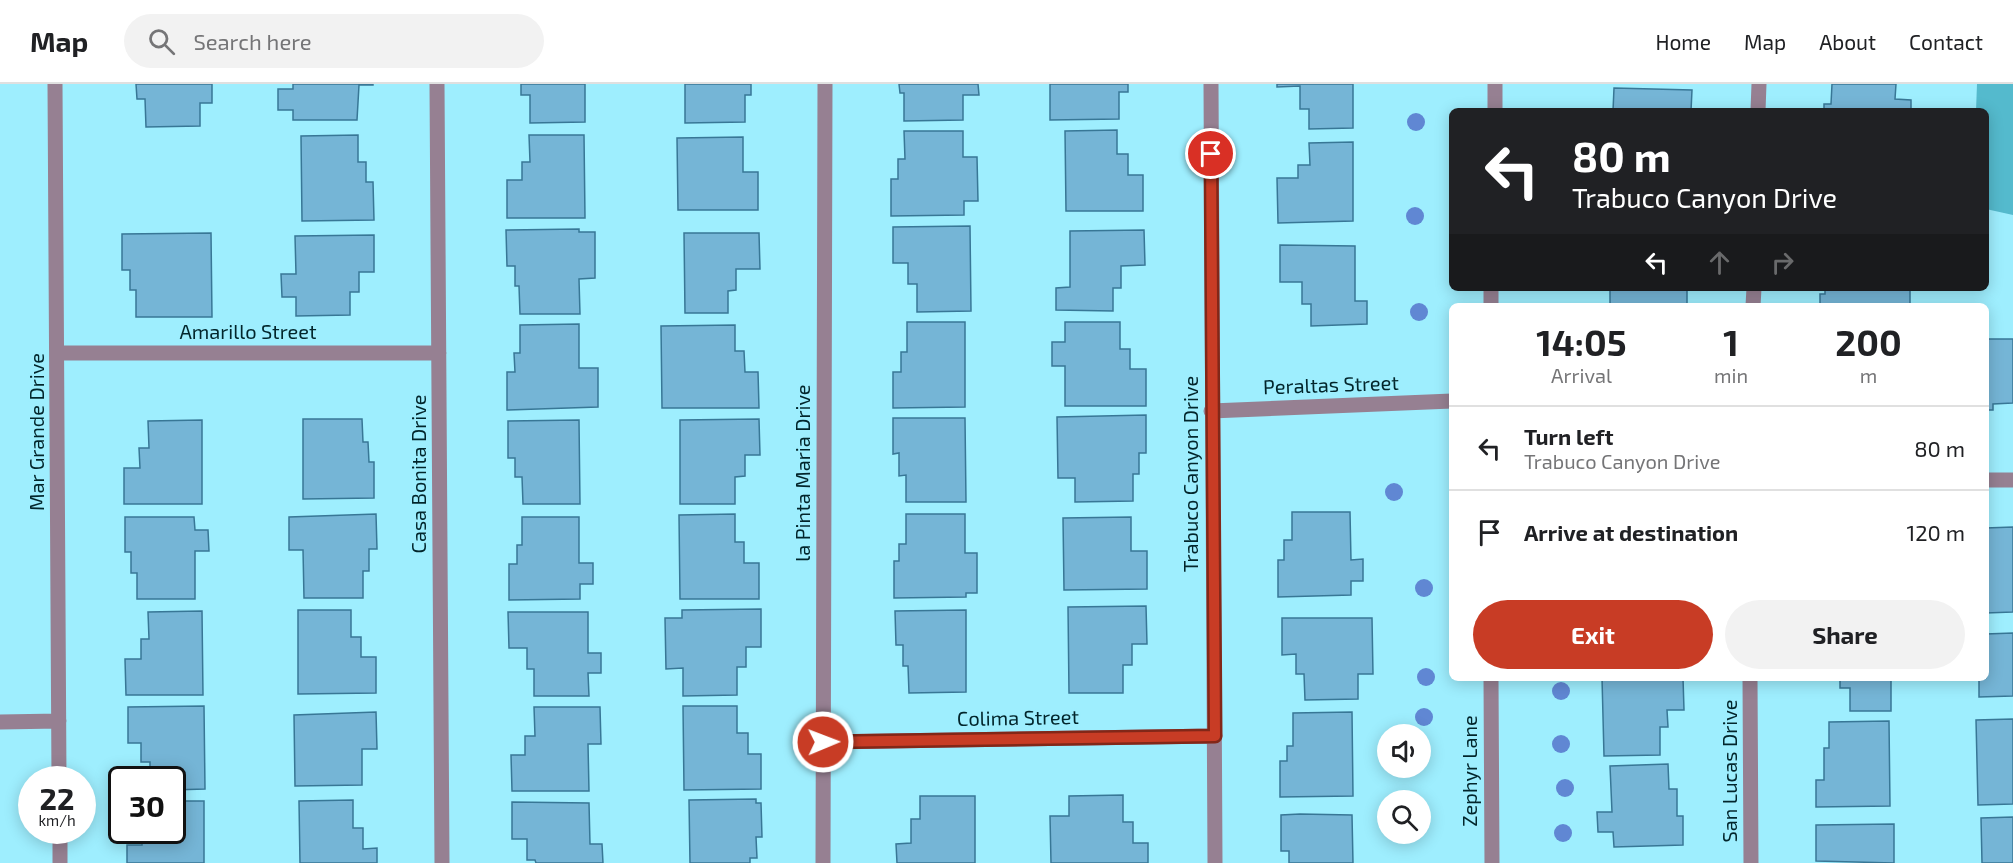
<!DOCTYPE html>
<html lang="en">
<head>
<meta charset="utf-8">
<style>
  :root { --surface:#fff; --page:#f2f2f2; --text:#202124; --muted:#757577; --line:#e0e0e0; --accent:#c83c25 }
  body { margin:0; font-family:"Exo 2",sans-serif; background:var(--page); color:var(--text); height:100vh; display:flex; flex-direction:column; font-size:22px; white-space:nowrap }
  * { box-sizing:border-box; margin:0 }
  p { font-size:20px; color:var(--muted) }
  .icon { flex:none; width:33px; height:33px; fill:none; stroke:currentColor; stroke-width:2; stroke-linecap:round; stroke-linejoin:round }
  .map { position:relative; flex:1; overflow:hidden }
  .drawer { position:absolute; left:1449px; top:219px; width:540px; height:378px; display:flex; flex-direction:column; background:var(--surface); border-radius:9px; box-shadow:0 3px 15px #0003 }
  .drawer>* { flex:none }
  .top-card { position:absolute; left:1449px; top:24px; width:540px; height:183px; border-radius:9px; box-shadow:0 3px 15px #0003; background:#202124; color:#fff; overflow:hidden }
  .fabs { position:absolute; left:1377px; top:640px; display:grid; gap:12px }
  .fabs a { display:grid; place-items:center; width:54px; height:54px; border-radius:50%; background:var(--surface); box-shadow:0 3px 15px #0003; font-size:30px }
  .speed { position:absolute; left:18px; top:682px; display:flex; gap:12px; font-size:30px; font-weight:700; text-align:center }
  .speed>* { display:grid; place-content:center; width:78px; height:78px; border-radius:50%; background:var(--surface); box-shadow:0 3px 15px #0003; line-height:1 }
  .speed small { font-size:15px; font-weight:400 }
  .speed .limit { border:3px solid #111; border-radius:9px; background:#fff; color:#111 }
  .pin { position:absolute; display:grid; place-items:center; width:51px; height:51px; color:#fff; margin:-26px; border:3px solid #fff; border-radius:50%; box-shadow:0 2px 6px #0007 }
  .me { position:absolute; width:66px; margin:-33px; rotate:89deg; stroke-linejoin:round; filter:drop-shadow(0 0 4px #0008) }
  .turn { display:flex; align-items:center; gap:21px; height:126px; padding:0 24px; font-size:27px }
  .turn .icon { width:78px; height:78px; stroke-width:2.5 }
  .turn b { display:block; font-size:42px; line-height:51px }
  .lanes { display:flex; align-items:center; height:57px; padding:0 24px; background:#0003; justify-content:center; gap:30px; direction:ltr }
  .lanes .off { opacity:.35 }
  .eta { display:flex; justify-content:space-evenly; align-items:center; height:102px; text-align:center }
  .eta b { font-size:36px; font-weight:700; line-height:42px }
  .primary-button { display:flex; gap:12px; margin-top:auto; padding:12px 24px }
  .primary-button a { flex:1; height:69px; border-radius:36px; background:var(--accent); color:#fff; font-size:24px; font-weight:700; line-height:69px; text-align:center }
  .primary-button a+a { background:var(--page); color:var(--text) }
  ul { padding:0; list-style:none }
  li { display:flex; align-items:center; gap:18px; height:84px; padding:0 24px; border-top:2px solid var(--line) }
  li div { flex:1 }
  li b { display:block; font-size:22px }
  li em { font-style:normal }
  header { display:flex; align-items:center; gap:36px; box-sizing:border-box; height:84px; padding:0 30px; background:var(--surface); border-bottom:2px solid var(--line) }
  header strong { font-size:28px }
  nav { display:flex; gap:33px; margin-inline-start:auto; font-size:21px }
  .search { width:420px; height:54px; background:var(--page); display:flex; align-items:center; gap:15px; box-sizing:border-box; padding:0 21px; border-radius:33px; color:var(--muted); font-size:22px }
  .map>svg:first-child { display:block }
  .water { fill:#54bacd }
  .building { fill:#75b5d6; stroke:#387796; stroke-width:1.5 }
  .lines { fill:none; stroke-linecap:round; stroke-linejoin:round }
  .minor { stroke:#968092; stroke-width:15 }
  .tree { fill:#6087d3 }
  .route-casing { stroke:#822718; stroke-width:15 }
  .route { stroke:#c83c25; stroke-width:10 }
  .labels { text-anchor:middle; stroke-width:5; stroke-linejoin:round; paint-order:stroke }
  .street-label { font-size:20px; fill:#02252b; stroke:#9eeefe }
</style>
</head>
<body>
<header>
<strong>Map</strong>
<div class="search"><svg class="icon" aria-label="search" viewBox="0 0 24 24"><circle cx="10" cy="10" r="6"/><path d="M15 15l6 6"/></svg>Search here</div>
<nav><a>Home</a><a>Map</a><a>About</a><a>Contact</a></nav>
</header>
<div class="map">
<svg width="2013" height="779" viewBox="0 0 2013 779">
  <rect width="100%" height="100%" fill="#9eeefe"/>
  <!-- water -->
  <path class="water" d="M1977 0H2013V131L1986 125V27H1976Z"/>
  <!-- building -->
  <path class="building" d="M136 0H212V19H200V42L146 43 145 15H137Z
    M293 0H373V1H359L357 36H293V26H278V5H293Z
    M521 0H585V38L530 39V11H521Z
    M685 0H751V11H745V38L685 39Z
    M899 0H978L979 11H963V36L904 37V9H900Z
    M1050 0H1128V8H1119V35L1050 36Z
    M1277 0H1353V44L1309 45V25H1300V2L1277 3Z
    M1832 0H1896L1895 15 1911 16V27H1824V20H1831Z
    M1614 4 1692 6 1691 27H1613Z
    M1117 46V70H1128V91H1143V127H1066L1065 47Z
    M904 47H963V73H977L978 117H964V131L891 132V95H898V75H905Z
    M358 51V78H366V98H373L374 136 302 137 301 52Z
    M529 51H584L585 134H507V96H522V78H530Z
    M743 53V88H758V126H678L677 54Z
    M1353 58V137L1278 139 1277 94H1298V81H1310L1309 59Z
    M970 142 971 227 917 228V200H908V179H893V143Z
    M579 145V148H595V194L579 195 580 230H520L519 202H515V182H507L506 146Z
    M1144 146 1145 181 1121 182V204H1113V227L1056 226V204L1070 203V147Z
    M211 149 212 233H136V206H130V186H122V150Z
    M684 149H759L760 185H736V206L728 207V229H685Z
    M374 151V188H359V208H350V231L296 232V213H282L281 190H296L295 152Z
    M1280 161 1355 162V217H1367V240L1311 242V220H1302V198H1280Z
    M1610 204 1687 205V222H1610Z
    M1825 204 1910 206V222H1820V210H1825Z
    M907 238H965V323L893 324V288H901V268H907Z
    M1065 238H1120V265H1130V285H1146V322H1065V282H1052V258H1065Z
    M579 240V284H598V323L507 326V288H515L514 269H520V241Z
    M735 241V267H744L745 288H758L759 324H662L661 242Z
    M1986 255H2013V319L1993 320V326H1986Z
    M1146 331V369H1139V390H1133V417L1075 418V394H1058L1057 333Z
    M893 334H965L966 418H906V391L899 392V369L893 370Z
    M303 335H362L363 358H368L369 378H374V414L303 415Z
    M759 335 760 371H745V392L735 393V420H680V336Z
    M202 336V420H124V384H140L139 364H149L148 337Z
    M579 336 580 420H523L522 393H515V374H508V337Z
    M1292 428H1350L1351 476 1363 475V497H1351V511L1278 513V476H1284V456H1292Z
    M376 430 377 465H369V487H363V514H304L303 466H289V433Z
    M735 430V458H744V479H759V515H680L679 431Z
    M906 430H965V469H977V509H966V513L894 514V477H899V460H906Z
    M125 433H194L195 446H208L209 467H195V515H137V489H131V468H125Z
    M522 433H579V479H593V500H580V515L509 516V480H517V461H522Z
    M1131 433V467H1147V505L1064 506 1063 434Z
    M2013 443V528L1986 529V444Z
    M1146 522 1147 560H1132V581H1123V609H1069L1068 523Z
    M761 525V563H746V583H737V611L683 612V584L666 585 665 534H682V526Z
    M298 526H351V553H361V573H376V609L298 610Z
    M966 526V608L909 609 908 582H903V561H896L895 527Z
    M202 527 203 611H126L125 575H141V555H149L148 528Z
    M508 528H588V569H601V589H588L589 612H534V585H527V564H509Z
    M1282 534H1372L1373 590H1358V615L1305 616 1304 590H1296V570L1282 571Z
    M2013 549V612L1979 613V594H1986V550Z
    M1602 594H1683L1684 626H1667L1668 643H1660V671L1604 672Z
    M1840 594H1891V627H1850V604H1840Z
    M204 622 205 705 172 706V696H150V678H141V659H128V623Z
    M683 622H737V649H748V670H761V705L684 706Z
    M534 623H600L601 660H588L589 707H512L511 671H525V652H535Z
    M376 628 377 665H362V701L295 702 294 631Z
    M1352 628 1353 712 1280 713V677H1287V662H1293V629Z
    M2013 635V720L1978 721 1976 636Z
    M1889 637 1890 722 1816 723V696H1824V664H1829V638Z
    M1668 680 1669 705H1677V732H1683V761L1614 763 1613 748H1598L1597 728H1612L1610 682Z
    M1123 711V738H1133V759H1148V779H1051L1050 732H1069V712Z
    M920 712H975V779H897L896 760 911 759V735H920Z
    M756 715V719H761L762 753H756L757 774H750V779H690L689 716Z
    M353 716V744H363V765L377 764V779H300L299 717Z
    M172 717H204V779H127V761H142V747H172Z
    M512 718 589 719 590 760H602L603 779H536L535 776H527V755H512Z
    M1300 730 1352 731 1353 779H1289V767H1281V731Z
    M2013 733V779H1982L1981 734Z
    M1894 740V779L1816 777V741Z"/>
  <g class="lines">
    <!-- minor -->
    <path class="minor" d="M55 0 59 696
      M437 0 442 779
      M1211 0 1215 779
      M1495 27V0
      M1758 27 1759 0
      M1491 222V204
      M1753 222 1754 204
      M57 269H439
      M1211 327 1452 317
      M1986 396H2013
      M1491 594 1492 779
      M1750 594 1751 779
      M0 638 59 637
      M823 658 1215 652
      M60 747V779
      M823 779 825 0"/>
  </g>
  <!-- trees -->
  <g class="tree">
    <circle cx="1416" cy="38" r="9"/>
    <circle cx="1415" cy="132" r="9"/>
    <circle cx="1419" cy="228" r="9"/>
    <circle cx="1394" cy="408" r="9"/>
    <circle cx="1424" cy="504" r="9"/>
    <circle cx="1426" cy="593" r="9"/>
    <circle cx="1561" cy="607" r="9"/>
    <circle cx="1424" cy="633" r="9"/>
    <circle cx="1561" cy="660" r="9"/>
    <circle cx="1565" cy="704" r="9"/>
    <circle cx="1563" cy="749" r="9"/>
  </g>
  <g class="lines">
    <defs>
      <path id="route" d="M823 658 1215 652 1211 70"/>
    </defs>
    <!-- route casing -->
    <use href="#route" class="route-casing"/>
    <!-- route -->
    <use href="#route" class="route"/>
  </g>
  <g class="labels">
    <!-- street labels -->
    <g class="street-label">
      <text x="248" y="255">Amarillo Street</text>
      <text transform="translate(1331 301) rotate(-2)" y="7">Peraltas Street</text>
      <text transform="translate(37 348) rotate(-90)" y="7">Mar Grande Drive</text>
      <text transform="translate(803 389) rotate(-90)" y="7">la Pinta Maria Drive</text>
      <text transform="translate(419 390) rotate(-90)" y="7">Casa Bonita Drive</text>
      <text transform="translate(1191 390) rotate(-90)" y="7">Trabuco Canyon Drive</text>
      <text transform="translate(1018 634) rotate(-1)" y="7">Colima Street</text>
      <text transform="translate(1470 687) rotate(-90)" y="7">Zephyr Lane</text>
      <text transform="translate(1730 687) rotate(-90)" y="7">San Lucas Drive</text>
    </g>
  </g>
</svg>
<div class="fabs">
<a><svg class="icon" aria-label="sound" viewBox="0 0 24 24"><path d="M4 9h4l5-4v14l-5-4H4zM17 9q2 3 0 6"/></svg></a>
<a><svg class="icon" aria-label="search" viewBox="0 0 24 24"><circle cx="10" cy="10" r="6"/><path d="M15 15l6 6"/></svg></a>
</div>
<div class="speed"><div>22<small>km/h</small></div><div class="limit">30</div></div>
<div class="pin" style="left:1211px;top:70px;background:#d93025"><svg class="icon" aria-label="arrive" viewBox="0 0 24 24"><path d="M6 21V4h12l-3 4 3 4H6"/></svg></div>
<svg class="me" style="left:823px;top:658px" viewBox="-20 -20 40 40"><circle r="17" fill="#c83c25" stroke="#fff" stroke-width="3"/><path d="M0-11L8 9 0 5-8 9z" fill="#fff"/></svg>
<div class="top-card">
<div class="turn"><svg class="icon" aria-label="left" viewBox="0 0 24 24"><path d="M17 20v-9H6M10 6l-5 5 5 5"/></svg><div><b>80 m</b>Trabuco Canyon Drive</div></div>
<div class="lanes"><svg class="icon" aria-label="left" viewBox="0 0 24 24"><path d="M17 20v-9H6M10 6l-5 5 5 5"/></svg><svg class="icon off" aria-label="ahead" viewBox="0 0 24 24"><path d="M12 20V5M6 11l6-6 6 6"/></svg><svg class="icon off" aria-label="right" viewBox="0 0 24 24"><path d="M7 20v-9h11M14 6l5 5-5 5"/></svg></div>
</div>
<section class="drawer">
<div class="eta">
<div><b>14:05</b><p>Arrival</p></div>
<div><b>1</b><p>min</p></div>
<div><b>200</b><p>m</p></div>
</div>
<ul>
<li><svg class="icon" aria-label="left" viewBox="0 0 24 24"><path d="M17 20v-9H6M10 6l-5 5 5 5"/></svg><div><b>Turn left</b><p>Trabuco Canyon Drive</p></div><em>80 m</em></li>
<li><svg class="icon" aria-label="arrive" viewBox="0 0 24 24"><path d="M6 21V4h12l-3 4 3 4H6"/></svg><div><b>Arrive at destination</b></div><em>120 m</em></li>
</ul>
<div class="primary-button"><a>Exit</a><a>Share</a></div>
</section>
</div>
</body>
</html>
